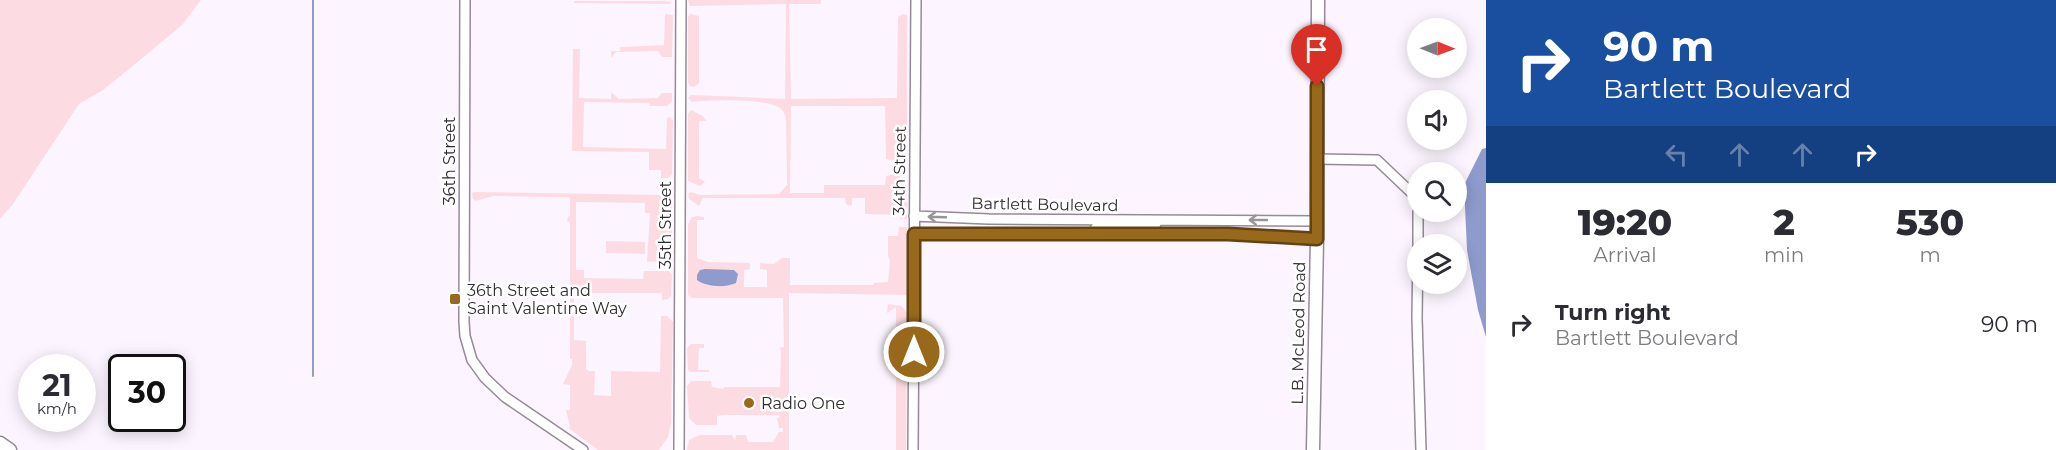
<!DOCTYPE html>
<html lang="en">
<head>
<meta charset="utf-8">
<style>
  :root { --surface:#fff; --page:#f2f2f3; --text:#2b2b33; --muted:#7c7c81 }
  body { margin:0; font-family:Montserrat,sans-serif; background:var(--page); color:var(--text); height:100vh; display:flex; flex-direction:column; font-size:22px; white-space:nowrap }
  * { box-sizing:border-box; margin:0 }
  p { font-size:20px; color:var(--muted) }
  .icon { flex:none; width:33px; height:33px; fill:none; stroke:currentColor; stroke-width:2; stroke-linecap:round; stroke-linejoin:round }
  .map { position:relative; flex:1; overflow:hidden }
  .sheet { display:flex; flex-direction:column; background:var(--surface); width:570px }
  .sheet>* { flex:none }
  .top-card { background:#1a4fa0; color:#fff; overflow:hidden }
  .needle { width:39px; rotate:91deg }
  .buttons { position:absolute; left:1407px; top:18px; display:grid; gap:12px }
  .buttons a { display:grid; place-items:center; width:60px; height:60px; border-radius:50%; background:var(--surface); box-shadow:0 3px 15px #0003; font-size:30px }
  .speed { position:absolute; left:18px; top:354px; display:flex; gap:12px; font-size:30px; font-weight:700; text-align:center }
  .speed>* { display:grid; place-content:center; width:78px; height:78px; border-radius:50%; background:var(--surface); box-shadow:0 3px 15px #0003; line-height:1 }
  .speed small { font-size:15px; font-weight:400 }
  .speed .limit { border:3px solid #111; border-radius:9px; background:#fff; color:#111 }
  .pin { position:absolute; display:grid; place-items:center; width:51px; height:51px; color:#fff; margin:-62px -26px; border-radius:50% 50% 50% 0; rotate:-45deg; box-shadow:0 0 6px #0007 }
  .pin .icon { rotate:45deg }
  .me { position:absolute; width:66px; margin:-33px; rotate:0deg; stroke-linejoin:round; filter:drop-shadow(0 0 4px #0008) }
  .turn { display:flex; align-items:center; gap:21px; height:126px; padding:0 18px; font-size:27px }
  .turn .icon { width:78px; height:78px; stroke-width:2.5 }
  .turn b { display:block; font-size:42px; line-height:51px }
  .lanes { display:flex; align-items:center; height:57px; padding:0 18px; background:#0003; justify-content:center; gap:30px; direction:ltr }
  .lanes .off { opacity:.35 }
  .eta { display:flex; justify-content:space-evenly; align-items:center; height:102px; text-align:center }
  .eta b { font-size:36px; font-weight:800; line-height:42px }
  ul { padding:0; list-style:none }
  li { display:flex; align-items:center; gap:18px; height:78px; padding:0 18px }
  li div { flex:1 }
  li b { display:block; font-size:22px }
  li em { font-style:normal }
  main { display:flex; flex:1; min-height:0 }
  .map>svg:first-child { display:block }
  .green { fill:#fcdce2 }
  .water { fill:#8e9bcc }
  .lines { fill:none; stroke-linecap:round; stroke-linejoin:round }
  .stream { stroke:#8e9bcc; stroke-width:2 }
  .minor-casing { stroke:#968a99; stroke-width:12 }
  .tertiary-casing { stroke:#968a99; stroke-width:15 }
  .minor { stroke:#fff; stroke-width:9 }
  .tertiary { stroke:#fff; stroke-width:12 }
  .oneway { stroke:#989598 }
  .route-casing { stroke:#634411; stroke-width:15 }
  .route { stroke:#98691a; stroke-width:10 }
  .poi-dot { fill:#98691a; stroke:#fff; stroke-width:2 }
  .labels { text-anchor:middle; stroke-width:5; stroke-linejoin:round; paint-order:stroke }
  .street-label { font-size:16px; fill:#302b32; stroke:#fff }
  .poi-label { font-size:16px; fill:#302b32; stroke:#fff; text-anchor:start }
</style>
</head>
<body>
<main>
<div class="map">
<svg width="1486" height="450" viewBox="0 0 1486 450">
  <rect width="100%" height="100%" fill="#fcf4fe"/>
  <!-- green -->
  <path class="green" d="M0 0H201L182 25 140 60 103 90 79 104 13 204 0 219Z
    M688 0H821V4H789L791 99 897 98 898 17 903 14 907 15V147L904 154 894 161 886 159 885 106H791L790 193H824V185H885L886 176C911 166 907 205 907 219H900V215L865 214V198H852V205L850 206 846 204 845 198H703L699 206 689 199 688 194 691 192 700 195 779 194 787 185V177L786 120C785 115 785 112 780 108 766 98 710 100 692 102L688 98 691 95 785 99 786 4 690 6Z
    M574 1H665L672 2 670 4 574 3Z
    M665 14 673 15 672 57H662L658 51 616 52 611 58V51H620V47L664 45Z
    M690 14 699 16V83L694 87 689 86 688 82V17Z
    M573 49H580L579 98 611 99V92L619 99 658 98 662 93H672V102L667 106H650L649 103 584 102 583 147 666 149 667 118 670 117 673 120 672 174 668 178H661V170H649V152L572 151Z
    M691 110 703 116 706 121H699V178L705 182 700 186 688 181V114Z
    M662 188 669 190 672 194V257L667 261 647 262 650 213H645V203L576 202V270H584V278L643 279 644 271H669L672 275 671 296 668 299 662 300V293H574V340L586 341V369L589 371H595L594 395 611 396V371L660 372 661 316H667L673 322 671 424 668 437 659 450H598L563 424 569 428 570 427 566 410H570V385L563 384 572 365V359H570V222L567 221 568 217 570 216V197L493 196 476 201 473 199 472 193 475 192 662 195Z
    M698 216 704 217V220H697V258L708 262 750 263V269L744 270V287H767V270L760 269V263L774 264 782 258H790V285H873L874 283 888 282 890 261 888 256V236H898L899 227H907L908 295 789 293V450H687L689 440 699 435H732L735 440 736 435H746L748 442H773L779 432H783V428H779L777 418H780L779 415H723L717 416V425H696L689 418 687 386 691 381H711L712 387 723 389 724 387H780L781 350 779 348 784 347 783 298H692L688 295V224L692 217Z
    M606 241 645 242V254L606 253Z
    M888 304 902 306 907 313 906 450H896V307L887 313Z
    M691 344H704V348H699L698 370H709V372H690L688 370 687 348Z"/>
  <!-- water -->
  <path class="water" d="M1486 148V337L1478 310 1467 250 1464 185 1482 149Z
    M705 269 734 270 738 274 736 283C726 288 706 287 697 280V275L700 270Z"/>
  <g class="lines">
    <!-- stream -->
    <path class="stream" d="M313 376V0"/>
    <defs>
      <path id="minor" d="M465 0 464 322 465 336 472 360 485 378 505 397 583 450
        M1317 159 1377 160 1418 199
        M914 216 989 219 1317 221
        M914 234H1228L1317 239
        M1092 234 1097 226H1145L1156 224
        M1418 244V212
        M1418 246 1417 318 1421 450
        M679 450 681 0
        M913 450 916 0"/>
      <path id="tertiary" d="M0 443 10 450
        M1313 450 1317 239 1318 0"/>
    </defs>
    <!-- minor casing -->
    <use href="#minor" class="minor-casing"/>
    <!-- tertiary casing -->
    <use href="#tertiary" class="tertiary-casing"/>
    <!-- minor -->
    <use href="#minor" class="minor"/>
    <!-- tertiary -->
    <use href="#tertiary" class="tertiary"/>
  </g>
  <!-- one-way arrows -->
  <defs><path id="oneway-shaft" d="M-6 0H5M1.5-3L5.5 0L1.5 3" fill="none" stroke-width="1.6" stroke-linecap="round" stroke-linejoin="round" transform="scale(1.5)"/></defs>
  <g class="oneway">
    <use href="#oneway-shaft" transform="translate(937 217) rotate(-178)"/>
    <use href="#oneway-shaft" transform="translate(1258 220) rotate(-180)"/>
  </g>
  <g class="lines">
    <defs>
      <path id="route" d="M914 352V234H1228L1317 239V86"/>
    </defs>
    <!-- route casing -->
    <use href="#route" class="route-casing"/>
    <!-- route -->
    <use href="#route" class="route"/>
  </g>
  <!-- markers -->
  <g class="poi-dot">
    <rect x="449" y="293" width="12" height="12" rx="3"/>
    <circle cx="749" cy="403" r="6"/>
  </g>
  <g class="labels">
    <!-- street labels -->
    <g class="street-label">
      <text transform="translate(449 161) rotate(-90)" y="6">36th Street</text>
      <text transform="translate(899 171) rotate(-89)" y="6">34th Street</text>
      <text transform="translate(1045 204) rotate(1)" y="6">Bartlett Boulevard</text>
      <text transform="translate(665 225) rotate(-90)" y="6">35th Street</text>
      <text transform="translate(1298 333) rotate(-89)" y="6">L.B. McLeod Road</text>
    </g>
    <!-- poi labels -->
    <g class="poi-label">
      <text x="467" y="296">36th Street and<tspan x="467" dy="18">Saint Valentine Way</tspan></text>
      <text x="761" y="409">Radio One</text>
    </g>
  </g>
</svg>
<div class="buttons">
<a><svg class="needle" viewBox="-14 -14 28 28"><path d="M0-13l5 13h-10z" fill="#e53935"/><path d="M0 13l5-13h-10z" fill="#7c7c81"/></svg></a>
<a><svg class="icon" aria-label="sound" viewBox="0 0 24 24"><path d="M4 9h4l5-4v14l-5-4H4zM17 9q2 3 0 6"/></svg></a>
<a><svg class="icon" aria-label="search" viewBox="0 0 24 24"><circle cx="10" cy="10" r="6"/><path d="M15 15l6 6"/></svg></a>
<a><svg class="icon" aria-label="layers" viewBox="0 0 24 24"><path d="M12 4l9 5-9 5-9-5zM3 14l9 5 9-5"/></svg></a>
</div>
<div class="speed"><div>21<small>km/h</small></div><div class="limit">30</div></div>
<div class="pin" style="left:1317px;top:86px;background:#d93025"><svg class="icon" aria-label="arrive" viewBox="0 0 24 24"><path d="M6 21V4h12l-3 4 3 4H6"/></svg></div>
<svg class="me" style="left:914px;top:352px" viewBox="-20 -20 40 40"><circle r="17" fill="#98691a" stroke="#fff" stroke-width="3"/><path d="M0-11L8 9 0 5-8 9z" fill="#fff"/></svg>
</div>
<section class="sheet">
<div class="top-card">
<div class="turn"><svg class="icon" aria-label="right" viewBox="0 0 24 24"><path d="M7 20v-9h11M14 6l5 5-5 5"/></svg><div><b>90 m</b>Bartlett Boulevard</div></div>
<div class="lanes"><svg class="icon off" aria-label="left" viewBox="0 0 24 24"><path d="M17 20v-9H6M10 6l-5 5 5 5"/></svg><svg class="icon off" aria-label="ahead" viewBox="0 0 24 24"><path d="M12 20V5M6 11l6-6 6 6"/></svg><svg class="icon off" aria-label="ahead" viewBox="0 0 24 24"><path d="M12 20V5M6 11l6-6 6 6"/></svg><svg class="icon" aria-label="right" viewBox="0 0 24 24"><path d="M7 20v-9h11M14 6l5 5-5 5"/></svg></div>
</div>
<div class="eta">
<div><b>19:20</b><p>Arrival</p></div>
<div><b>2</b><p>min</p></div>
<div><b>530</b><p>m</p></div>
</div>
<ul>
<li><svg class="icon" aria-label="right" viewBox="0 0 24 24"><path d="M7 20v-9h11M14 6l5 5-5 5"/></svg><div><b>Turn right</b><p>Bartlett Boulevard</p></div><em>90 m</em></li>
</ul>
</section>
</main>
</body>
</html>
